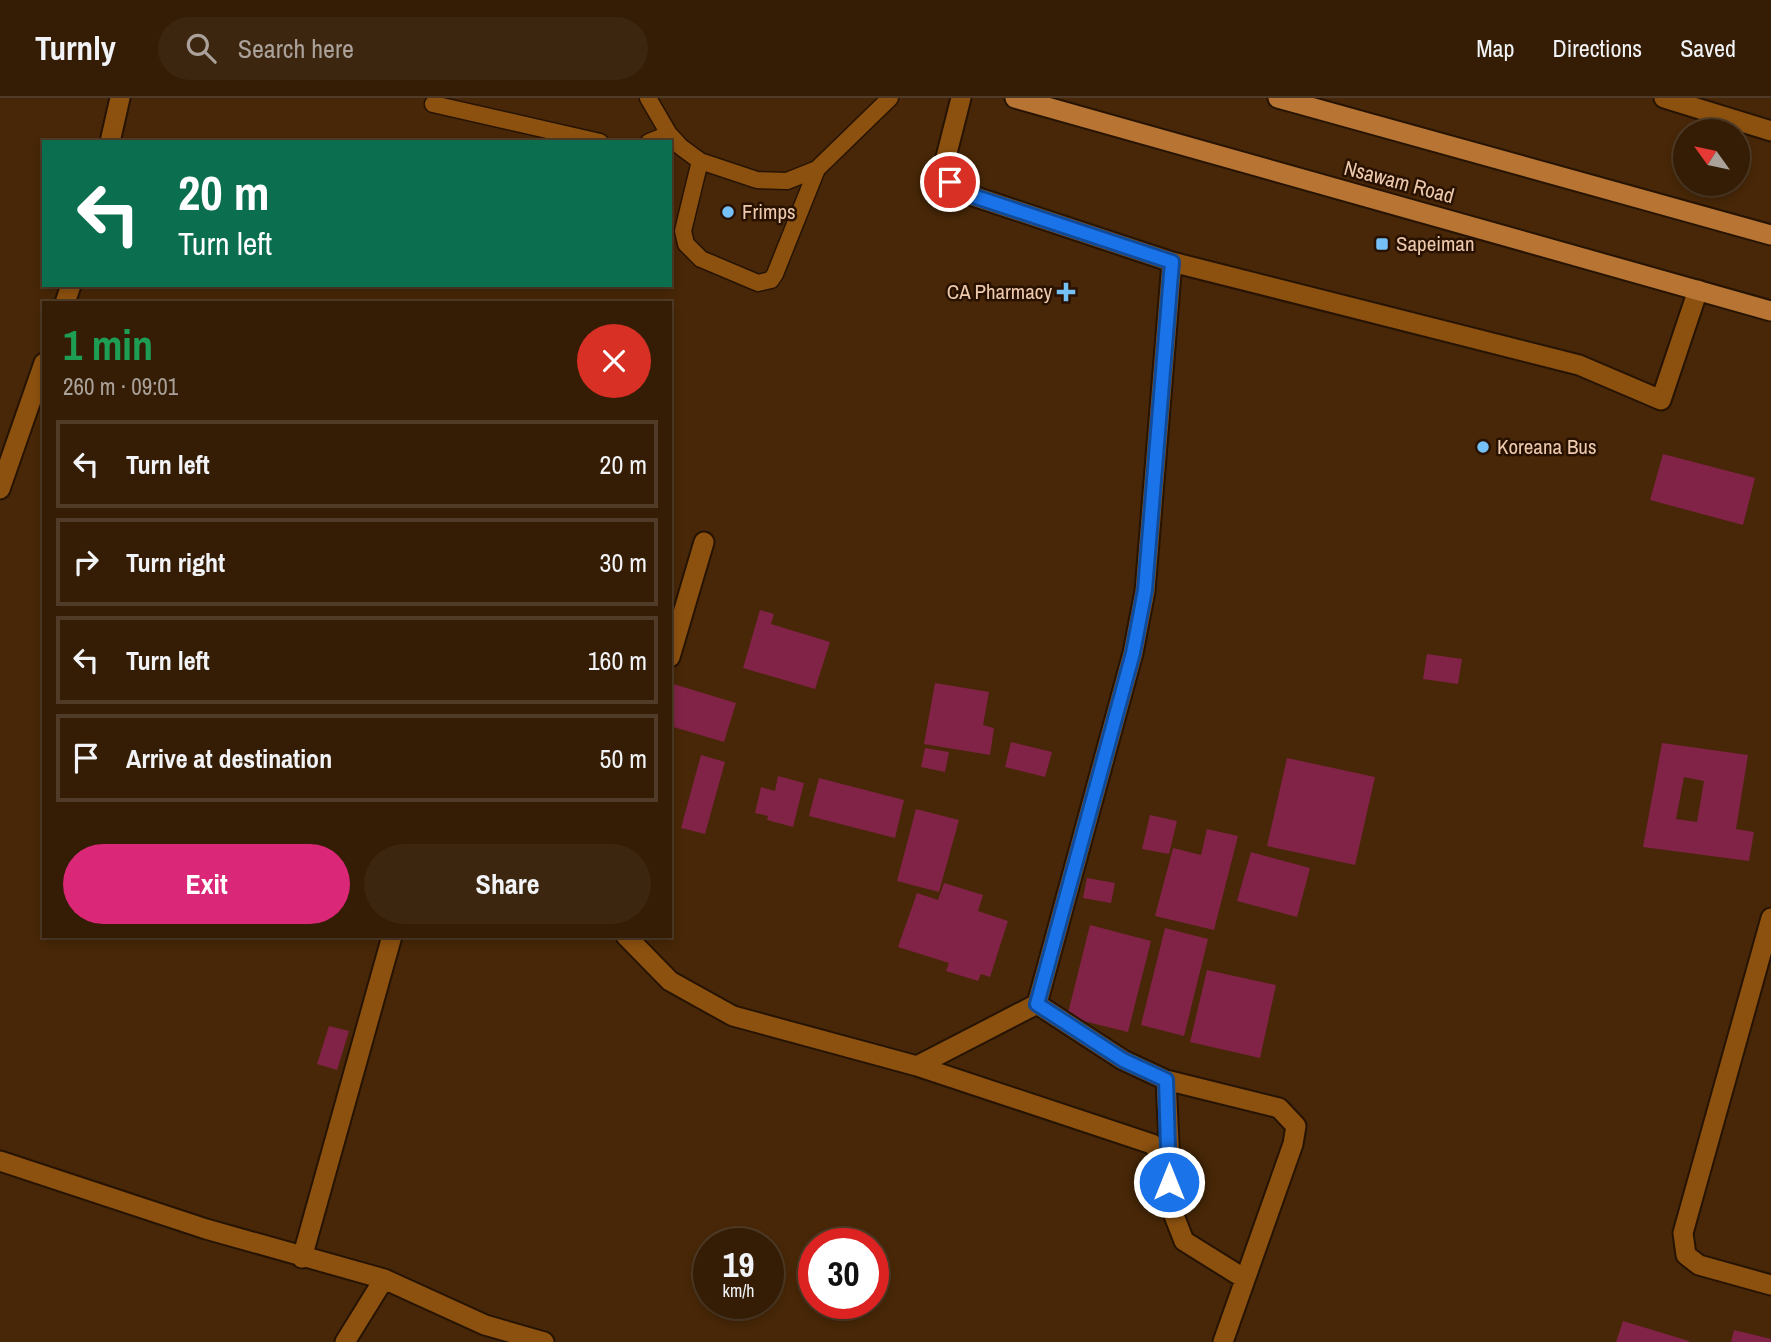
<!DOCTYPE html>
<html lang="en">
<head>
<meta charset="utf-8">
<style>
  :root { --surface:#351d05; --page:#3d260f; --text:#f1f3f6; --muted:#aaa29a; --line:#4f3b27; --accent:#db2777 }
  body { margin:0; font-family:"Archivo Narrow",sans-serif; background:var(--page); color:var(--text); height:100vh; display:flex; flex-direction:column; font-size:26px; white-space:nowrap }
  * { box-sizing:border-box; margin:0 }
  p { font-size:23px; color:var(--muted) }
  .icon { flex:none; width:38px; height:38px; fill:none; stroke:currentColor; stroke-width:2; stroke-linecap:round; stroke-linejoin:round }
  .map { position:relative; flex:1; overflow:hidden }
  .details { position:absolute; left:42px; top:203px; width:630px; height:637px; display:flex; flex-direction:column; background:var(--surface); border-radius:0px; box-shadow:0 4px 10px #0003,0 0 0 2px var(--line) }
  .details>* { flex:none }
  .banner { position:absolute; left:42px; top:42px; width:630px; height:147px; border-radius:0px; box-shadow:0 4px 10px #0003,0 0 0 2px var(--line); background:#0b6e4f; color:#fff; overflow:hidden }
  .needle { width:46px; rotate:303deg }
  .fabs { position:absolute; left:1673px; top:21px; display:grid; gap:14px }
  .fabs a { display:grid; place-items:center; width:77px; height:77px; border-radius:50%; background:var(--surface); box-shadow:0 4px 10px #0003,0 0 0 2px var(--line); font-size:35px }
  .speed { position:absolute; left:693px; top:1130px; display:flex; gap:14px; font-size:35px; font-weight:700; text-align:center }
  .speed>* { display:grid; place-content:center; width:91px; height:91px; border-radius:50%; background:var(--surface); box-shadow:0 4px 10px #0003,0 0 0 2px var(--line); line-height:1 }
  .speed small { font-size:18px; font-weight:400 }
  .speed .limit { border:10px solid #d22; background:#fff; color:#111 }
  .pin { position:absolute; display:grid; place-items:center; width:60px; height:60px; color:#fff; margin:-30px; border:4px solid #fff; border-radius:50%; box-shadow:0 2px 7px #0007 }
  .me { position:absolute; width:77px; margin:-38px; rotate:0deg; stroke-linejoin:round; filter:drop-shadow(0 0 5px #0008) }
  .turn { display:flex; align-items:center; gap:24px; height:147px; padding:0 21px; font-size:32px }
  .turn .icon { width:91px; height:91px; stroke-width:2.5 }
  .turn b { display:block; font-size:49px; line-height:60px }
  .round { display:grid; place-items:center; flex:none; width:74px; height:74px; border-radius:37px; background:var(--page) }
  .headline { display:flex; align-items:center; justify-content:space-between; height:119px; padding:0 21px }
  h1 { font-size:42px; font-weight:800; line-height:52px; color:#1e9e55 }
  .button { display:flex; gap:14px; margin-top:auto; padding:14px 21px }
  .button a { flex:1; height:80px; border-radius:42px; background:var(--accent); color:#fff; font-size:28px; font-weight:800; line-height:80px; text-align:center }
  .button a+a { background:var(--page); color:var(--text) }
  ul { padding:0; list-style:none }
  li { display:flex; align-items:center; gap:21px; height:88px; margin:0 14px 10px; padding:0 7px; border:4px solid var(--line); border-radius:0px }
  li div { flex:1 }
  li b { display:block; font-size:26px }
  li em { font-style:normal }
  header { display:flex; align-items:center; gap:42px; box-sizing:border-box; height:98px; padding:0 35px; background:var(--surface); border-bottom:2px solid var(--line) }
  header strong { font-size:33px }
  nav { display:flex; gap:38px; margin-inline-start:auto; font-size:24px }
  .search { width:490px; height:63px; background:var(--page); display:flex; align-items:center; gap:18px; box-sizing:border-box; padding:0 24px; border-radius:38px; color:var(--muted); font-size:26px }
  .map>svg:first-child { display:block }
  .building { fill:#802347; fill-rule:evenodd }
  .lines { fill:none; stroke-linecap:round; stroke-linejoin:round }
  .service-casing { stroke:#261302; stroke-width:19 }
  .minor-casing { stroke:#261302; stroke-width:23 }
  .trunk-casing { stroke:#261302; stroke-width:23 }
  .service { stroke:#8c510f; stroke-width:16 }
  .minor { stroke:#8c510f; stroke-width:19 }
  .trunk { stroke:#b77432; stroke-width:19 }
  .route-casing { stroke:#114b97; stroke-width:18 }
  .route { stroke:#1a73e8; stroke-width:12 }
  .poi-dot { fill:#75c0f6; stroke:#291100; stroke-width:2.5 }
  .labels { text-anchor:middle; stroke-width:5; stroke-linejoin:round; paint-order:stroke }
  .street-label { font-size:21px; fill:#edcaae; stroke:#291100 }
  .poi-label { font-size:21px; fill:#edcaae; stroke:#291100; text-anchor:start }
</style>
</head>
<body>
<header>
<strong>Turnly</strong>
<div class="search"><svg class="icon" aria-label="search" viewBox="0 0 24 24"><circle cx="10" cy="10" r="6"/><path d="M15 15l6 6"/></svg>Search here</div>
<nav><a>Map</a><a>Directions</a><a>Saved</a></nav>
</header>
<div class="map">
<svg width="1771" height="1244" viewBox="0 0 1771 1244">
  <rect width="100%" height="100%" fill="#472707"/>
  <!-- building -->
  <path class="building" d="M1663 356 1755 380 1743 427 1650 402Z
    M760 512 774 516 771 526 830 544 815 591 743 570Z
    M1427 556 1462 561 1458 586 1423 581Z
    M670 585 736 605 724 644 670 628Z
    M935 585 989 594 983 627 994 630 990 657 924 646Z
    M1011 644 1052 654 1045 679 1005 669Z
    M1662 645 1748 657 1736 731 1754 734 1749 763 1643 749ZM1684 679 1704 683 1697 724 1676 721Z
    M925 650 949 654 945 674 921 669Z
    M701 657 725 664 705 736 681 730Z
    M1287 660 1375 679 1355 767 1267 748Z
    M778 678 804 685 793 729 767 722 768 718 755 715 761 689 775 693Z
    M819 680 904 702 895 740 809 718Z
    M916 711 959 722 939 794 897 783Z
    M1150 717 1177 723 1169 756 1142 751Z
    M1207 731 1238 738 1214 832 1155 818 1173 750 1201 757Z
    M1251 754 1310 770 1297 819 1237 803Z
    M1087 780 1115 785 1111 805 1083 800Z
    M944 785 983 797 978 813 1008 823 990 879 981 876 978 883 946 873 949 865 898 849 917 795 938 802Z
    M1090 827 1151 843 1128 934 1067 919Z
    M1165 830 1208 841 1184 938 1141 927Z
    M1207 872 1276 887 1260 960 1190 944Z
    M329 928 349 933 337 972 317 966Z
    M1623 1223 1689 1243V1244H1616Z
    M1734 1232 1771 1241V1244H1731Z"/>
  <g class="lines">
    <defs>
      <path id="service" d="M648 0 669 36 681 49 700 63 757 82 787 83 817 71 890 0
        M433 6 600 44
        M649 44 669 36
        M700 63 683 133 686 146 701 161 758 185 771 182 775 176 817 71"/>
      <path id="minor" d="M961 0 943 71 950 84 964 95 1172 164 1579 267 1661 302 1698 192
        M1664 0 1771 33
        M110 44 120 0
        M65 205 71 187
        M0 391 44 265
        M670 559 704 444
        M1771 820 1683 1135 1686 1157 1699 1167 1771 1187
        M626 838 670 883 733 918 917 968 1152 1046 1170 1066 1168 1102 1184 1143 1245 1181
        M1037 906 1123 962 1166 982 1279 1010 1296 1028 1293 1046 1223 1244
        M917 968 1037 906 1133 555 1145 493 1172 164
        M1166 982 1170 1066
        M0 1063 206 1131 384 1181 485 1227 544 1244
        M302 1160 392 838
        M345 1244 384 1181"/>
      <path id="trunk" d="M1015 0C1266 73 1519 141 1771 213
        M1278 0 1771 137"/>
    </defs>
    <!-- service casing -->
    <use href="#service" class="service-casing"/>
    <!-- minor casing -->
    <use href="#minor" class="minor-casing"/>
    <!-- trunk casing -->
    <use href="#trunk" class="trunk-casing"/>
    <!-- service -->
    <use href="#service" class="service"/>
    <!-- minor -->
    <use href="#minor" class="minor"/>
    <!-- trunk -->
    <use href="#trunk" class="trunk"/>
  </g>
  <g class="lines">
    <defs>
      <path id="route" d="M950 84 964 95 1172 164 1145 492 1133 555 1037 906 1123 962 1166 982 1169 1084"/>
    </defs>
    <!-- route casing -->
    <use href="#route" class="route-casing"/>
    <!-- route -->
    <use href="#route" class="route"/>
  </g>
  <!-- markers -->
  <g class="poi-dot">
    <circle cx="728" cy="114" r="7"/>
    <rect x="1375" y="139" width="14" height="14" rx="3.5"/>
    <path d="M1062.5 183.5h7v7h7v7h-7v7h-7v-7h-7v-7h7z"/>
    <circle cx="1483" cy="349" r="7"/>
  </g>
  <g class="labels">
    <!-- street labels -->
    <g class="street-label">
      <text transform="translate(1399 84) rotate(15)" y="7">Nsawam Road</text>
    </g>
    <!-- poi labels -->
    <g class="poi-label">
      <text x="742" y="121">Frimps</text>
      <text x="1396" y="153">Sapeiman</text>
      <text x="1052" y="201" text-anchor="end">CA Pharmacy</text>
      <text x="1497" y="356">Koreana Bus</text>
    </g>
  </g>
</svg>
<div class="fabs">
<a><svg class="needle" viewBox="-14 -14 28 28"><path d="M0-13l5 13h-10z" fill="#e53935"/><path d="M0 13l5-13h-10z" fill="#aaa29a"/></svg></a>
</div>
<div class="speed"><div>19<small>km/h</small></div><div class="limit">30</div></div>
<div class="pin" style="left:950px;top:84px;background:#d93025"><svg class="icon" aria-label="arrive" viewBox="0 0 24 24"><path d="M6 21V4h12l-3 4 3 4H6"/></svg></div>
<svg class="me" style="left:1169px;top:1084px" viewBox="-20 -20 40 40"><circle r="17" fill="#1a73e8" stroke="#fff" stroke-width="3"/><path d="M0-11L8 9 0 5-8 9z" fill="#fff"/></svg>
<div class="banner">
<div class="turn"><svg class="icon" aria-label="left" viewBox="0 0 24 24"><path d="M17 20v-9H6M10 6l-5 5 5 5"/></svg><div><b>20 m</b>Turn left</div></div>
</div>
<section class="details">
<div class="headline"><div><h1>1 min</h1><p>260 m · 09:01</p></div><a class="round" style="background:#d93025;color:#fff"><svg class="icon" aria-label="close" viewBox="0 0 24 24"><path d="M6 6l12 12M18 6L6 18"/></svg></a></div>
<ul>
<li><svg class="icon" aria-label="left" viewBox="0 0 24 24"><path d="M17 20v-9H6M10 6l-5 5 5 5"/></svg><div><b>Turn left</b></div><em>20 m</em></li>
<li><svg class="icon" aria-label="right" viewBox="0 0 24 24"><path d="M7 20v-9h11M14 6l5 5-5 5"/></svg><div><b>Turn right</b></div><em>30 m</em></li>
<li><svg class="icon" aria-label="left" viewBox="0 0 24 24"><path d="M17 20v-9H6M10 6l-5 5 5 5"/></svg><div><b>Turn left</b></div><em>160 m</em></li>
<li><svg class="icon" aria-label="arrive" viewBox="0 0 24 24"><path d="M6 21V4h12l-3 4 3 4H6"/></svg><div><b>Arrive at destination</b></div><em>50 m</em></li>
</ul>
<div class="button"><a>Exit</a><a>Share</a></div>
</section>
</div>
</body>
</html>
